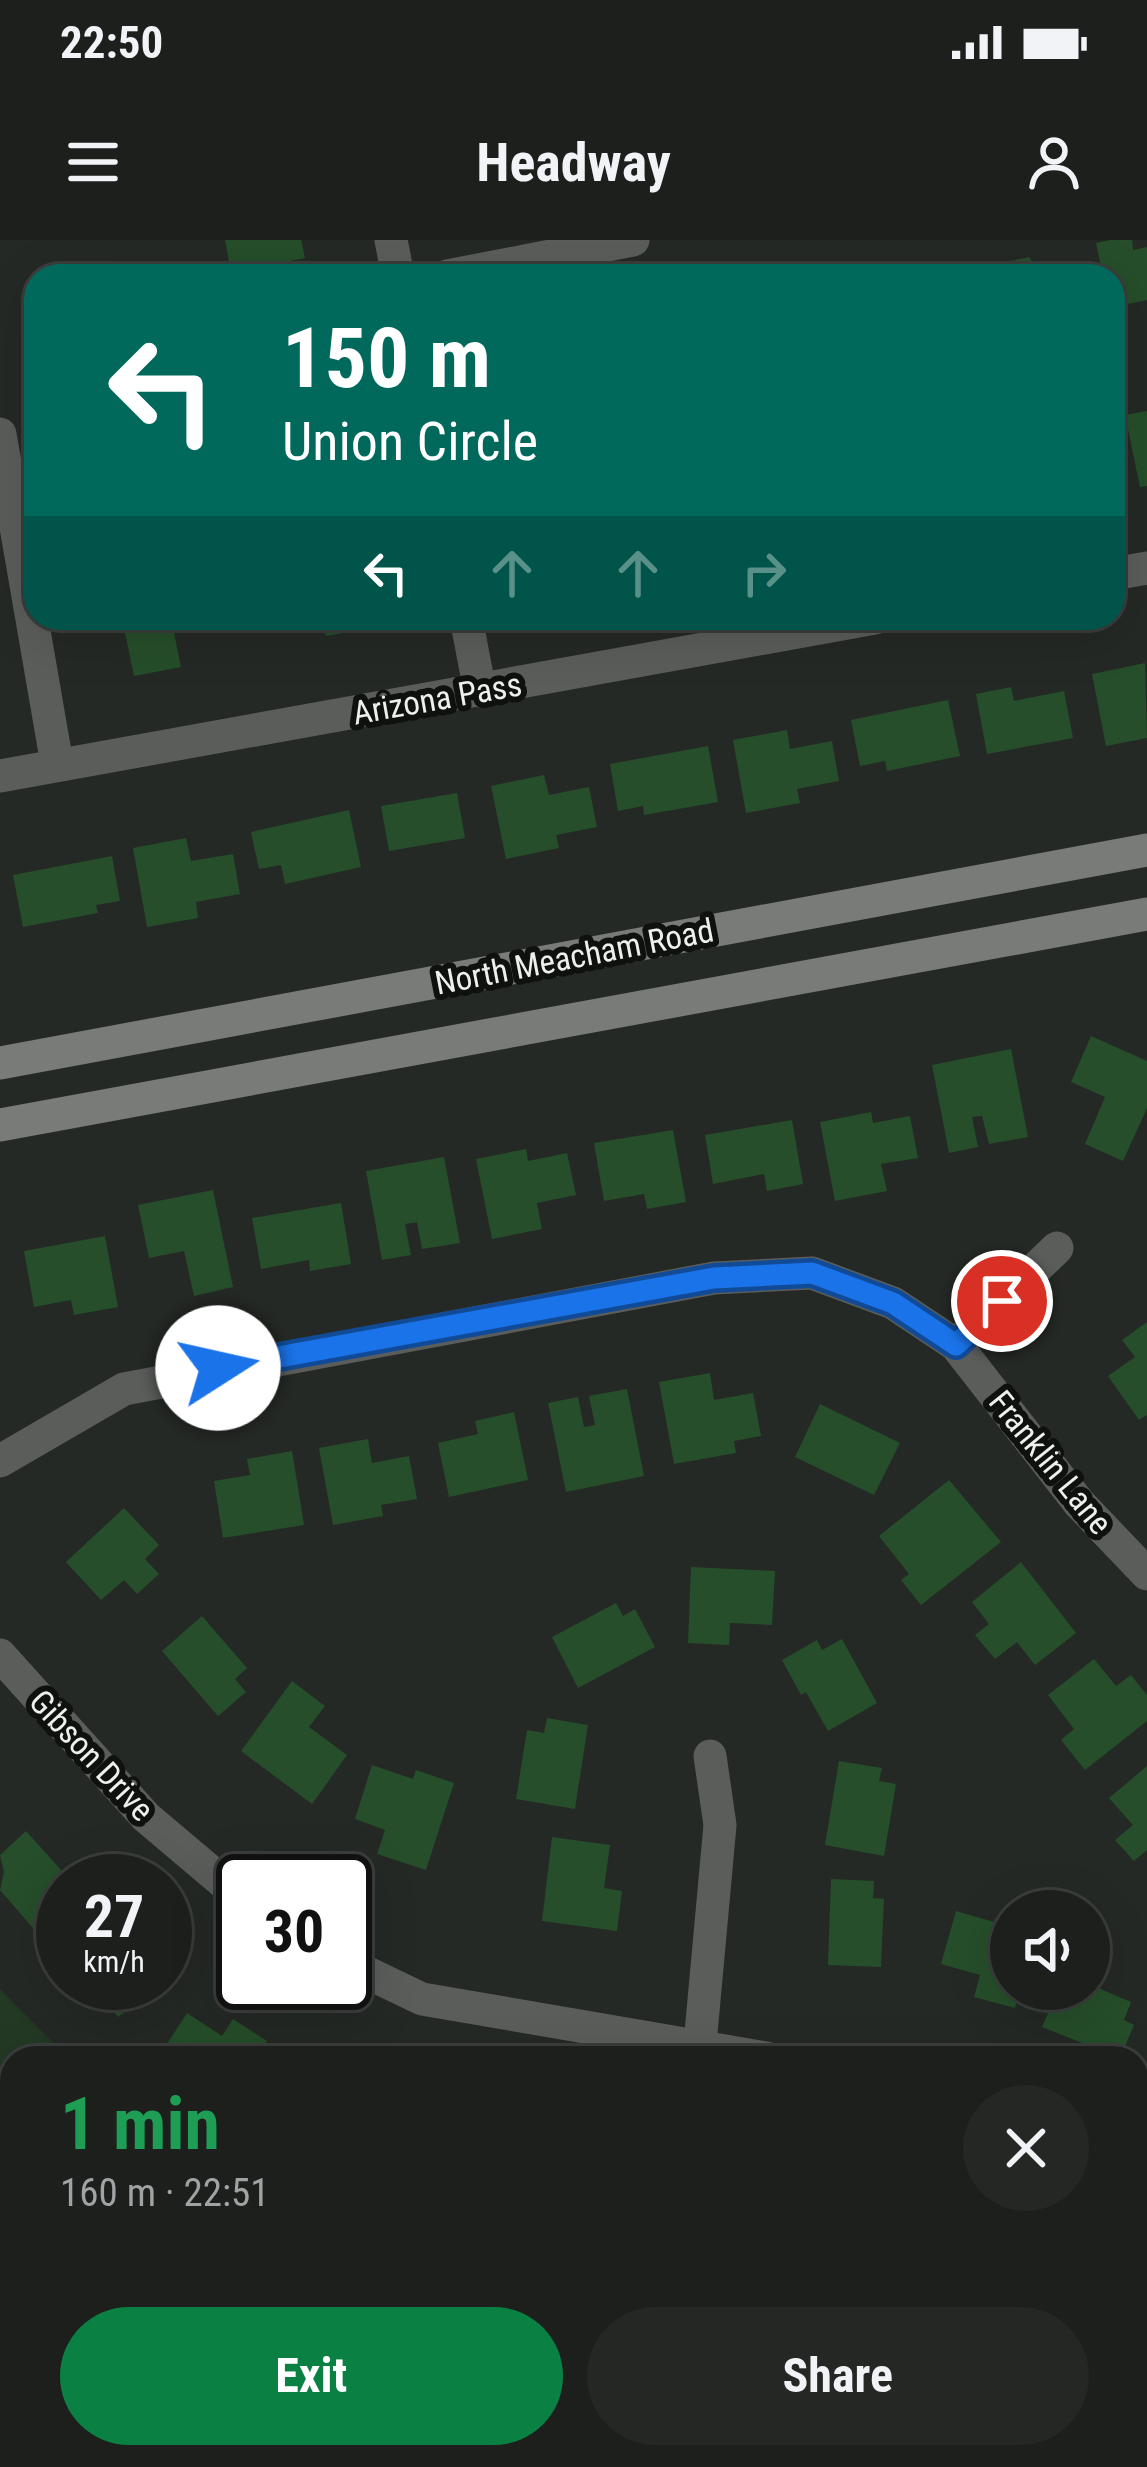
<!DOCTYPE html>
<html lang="en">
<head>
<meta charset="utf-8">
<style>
  :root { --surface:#1c1f1c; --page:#252725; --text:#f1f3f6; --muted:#a0a2a3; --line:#3a3d3b; --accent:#0b8043 }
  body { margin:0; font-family:"Roboto Condensed",sans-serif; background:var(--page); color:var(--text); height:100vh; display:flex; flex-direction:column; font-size:45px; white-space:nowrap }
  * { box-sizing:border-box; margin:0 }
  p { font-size:39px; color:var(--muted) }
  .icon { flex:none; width:66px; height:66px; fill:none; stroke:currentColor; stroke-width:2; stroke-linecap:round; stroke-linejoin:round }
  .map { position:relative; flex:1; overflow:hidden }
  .panel { position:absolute; left:0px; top:1806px; width:1149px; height:423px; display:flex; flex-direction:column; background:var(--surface); border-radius:36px 36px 0 0; box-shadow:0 12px 48px #0002,0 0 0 3px var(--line) }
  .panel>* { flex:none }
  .banner { position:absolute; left:24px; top:24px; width:1101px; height:366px; border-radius:36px; box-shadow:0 12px 48px #0002,0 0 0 3px var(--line); background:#00695c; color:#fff; overflow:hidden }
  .buttons { position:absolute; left:990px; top:1650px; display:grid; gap:24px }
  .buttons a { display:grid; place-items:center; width:120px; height:120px; border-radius:50%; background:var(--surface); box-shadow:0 12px 48px #0002,0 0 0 3px var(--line); font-size:60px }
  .speed { position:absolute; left:36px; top:1614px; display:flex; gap:24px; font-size:60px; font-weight:700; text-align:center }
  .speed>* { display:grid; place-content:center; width:156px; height:156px; border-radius:50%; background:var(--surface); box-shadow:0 12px 48px #0002,0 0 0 3px var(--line); line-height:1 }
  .speed small { font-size:30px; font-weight:400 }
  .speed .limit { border:6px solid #111; border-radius:18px; background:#fff; color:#111 }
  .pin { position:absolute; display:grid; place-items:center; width:102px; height:102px; color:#fff; margin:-51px; border:6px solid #fff; border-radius:50%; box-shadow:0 3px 12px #0007 }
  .me { position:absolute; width:132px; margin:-66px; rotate:80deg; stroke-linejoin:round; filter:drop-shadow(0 0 9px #0008) }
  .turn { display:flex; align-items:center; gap:42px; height:252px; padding:0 60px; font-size:54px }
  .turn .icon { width:156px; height:156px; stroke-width:2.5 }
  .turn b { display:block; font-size:84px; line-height:102px }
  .lanes { display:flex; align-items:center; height:114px; padding:0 60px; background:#0003; justify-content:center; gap:60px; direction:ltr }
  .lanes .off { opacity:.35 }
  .round { display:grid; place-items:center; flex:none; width:126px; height:126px; border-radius:63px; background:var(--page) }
  .overview { display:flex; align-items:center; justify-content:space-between; height:204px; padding:0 60px }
  h1 { font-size:72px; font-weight:700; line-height:90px; color:#1e9e55 }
  .action { display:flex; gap:24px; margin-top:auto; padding:24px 60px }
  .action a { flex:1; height:138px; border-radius:72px; background:var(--accent); color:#fff; font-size:48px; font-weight:700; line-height:138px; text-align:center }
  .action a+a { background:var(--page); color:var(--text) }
  .status { display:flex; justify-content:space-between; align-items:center; height:84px; padding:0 60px; background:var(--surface); direction:ltr }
  .status svg { height:33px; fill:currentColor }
  header { display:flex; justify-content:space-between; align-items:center; height:156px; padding:0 60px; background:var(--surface); font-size:54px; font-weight:700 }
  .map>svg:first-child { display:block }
  .green { fill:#233924 }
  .building { fill:#264e2a }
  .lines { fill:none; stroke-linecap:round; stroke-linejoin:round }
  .minor { stroke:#5b5d5b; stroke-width:33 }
  .secondary { stroke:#787b78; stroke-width:33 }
  .route-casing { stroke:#114b97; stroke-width:30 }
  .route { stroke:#1a73e8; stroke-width:21 }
  .labels { text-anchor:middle; stroke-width:12; stroke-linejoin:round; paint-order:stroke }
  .street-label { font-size:33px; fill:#edf0ed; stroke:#0f110f }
</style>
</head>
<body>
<div class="status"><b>22:50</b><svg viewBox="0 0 49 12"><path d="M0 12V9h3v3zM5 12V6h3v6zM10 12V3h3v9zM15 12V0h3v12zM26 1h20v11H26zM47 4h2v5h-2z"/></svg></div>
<header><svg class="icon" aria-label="menu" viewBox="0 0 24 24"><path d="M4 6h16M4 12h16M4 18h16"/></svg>Headway<svg class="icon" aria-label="person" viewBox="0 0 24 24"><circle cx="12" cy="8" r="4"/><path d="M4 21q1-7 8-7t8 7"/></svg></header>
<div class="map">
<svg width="1147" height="2227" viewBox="0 0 1147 2227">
  <rect width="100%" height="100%" fill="#252925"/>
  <!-- green -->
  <path class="green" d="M0 1749 68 1818H12V2217H192L174 2227H0Z"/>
  <!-- building -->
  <path class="building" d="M225 0H301L305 18 285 22 288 36H245L244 30 231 32Z
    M1110 0H1132L1133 10 1147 7V60L1113 67V36H1103L1096 3Z
    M1030 17 1034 36H977L976 28Z
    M100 24 102 36H54V34Z
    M1147 171V246L1140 247 1125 175Z
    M122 378H171L181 427 134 436Z
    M323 378H371L372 388 326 396Z
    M1145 423 1147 498 1106 506 1092 434Z
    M1011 447 1014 461 1064 451 1073 498 987 514 976 454Z
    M948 460 960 516 887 531 885 521 860 526 851 480Z
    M787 490 790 509 832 501 839 541 797 549 800 563 746 573 733 500Z
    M708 506 718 562 644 575 643 566 618 571 610 524Z
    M544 535 549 555 589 547 597 587 556 595 559 608 506 619 491 546Z
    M457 553 465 598 389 611 381 566Z
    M349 570 361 627 285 644 281 625 259 629 251 592Z
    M186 598 191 621 233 614 240 654 196 662 198 678 147 687 133 608Z
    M112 616 120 661 96 665 98 673 23 687 13 635Z
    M1091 796 1147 821V868L1123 921 1085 904 1105 857 1071 842Z
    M1011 809 1028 897 989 904 982 876 972 877 978 907 949 913 932 825Z
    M871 872 873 883 910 876 918 918 881 924 887 951 835 961 820 882Z
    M792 880 803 944 767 951 764 934 713 944 705 895Z
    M673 890 686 962 647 969 644 954 604 961 594 903Z
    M526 909 528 921 567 913 576 955 537 963 542 989 492 999 476 919Z
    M444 917 460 1003 422 1009 417 982 405 984 411 1015 382 1020 366 931Z
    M213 950 233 1047 194 1056 184 1011 149 1018 138 965Z
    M341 963 351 1024 310 1031 309 1020 261 1029 252 978Z
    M105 996 118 1067 74 1075 71 1060 34 1067 24 1011Z
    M1147 1082V1175L1139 1180 1108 1136 1135 1117 1122 1100Z
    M710 1133 714 1160 753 1153 761 1196 734 1201 736 1213 674 1224 659 1142Z
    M627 1149 644 1236 566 1252 548 1163 578 1157 584 1187 595 1185 589 1156Z
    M820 1164 900 1203 874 1255 795 1217Z
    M514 1172 528 1240 449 1257 438 1203 478 1194 475 1181Z
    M368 1199 372 1223 409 1216 417 1259 381 1265 383 1276 333 1285 319 1208Z
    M292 1211 304 1285 223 1298 214 1241 250 1235 247 1219Z
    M949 1240 1001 1302 921 1365 901 1340 909 1334 879 1296Z
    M124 1268 159 1305 145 1319 159 1334 137 1354 124 1340 101 1360 66 1322Z
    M1021 1322 1076 1393 1035 1425 1017 1402 995 1419 975 1395 989 1384 972 1362Z
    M691 1327 775 1331 772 1385 730 1383 729 1405 688 1403Z
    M616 1363 623 1376 635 1369 655 1407 578 1448 552 1397Z
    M202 1376 247 1428 235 1439 246 1452 218 1476 162 1411Z
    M842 1399 877 1463 828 1491 806 1452 801 1455 782 1420 817 1400 822 1410Z
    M1094 1419 1116 1446 1131 1435 1147 1455V1481L1085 1530 1061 1500 1074 1489 1048 1455Z
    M292 1441 325 1466 309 1487 347 1515 312 1564 241 1511Z
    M547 1478 588 1485 575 1569 516 1559 527 1490 544 1493Z
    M839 1521 882 1528 879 1541 896 1544 884 1616 825 1605Z
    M372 1525 413 1539 416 1530 454 1543 426 1630 377 1614 385 1590 355 1579Z
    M1147 1526V1610L1134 1621 1115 1600 1133 1585 1109 1558Z
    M26 1591 71 1641H63V1676L40 1696 0 1650 4 1632 0 1615Z
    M552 1597 610 1605 604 1648 622 1651 617 1691 542 1681Z
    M831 1639 874 1641 873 1658 884 1659 881 1727 828 1725Z
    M956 1671 1011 1687V1749H1020L1015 1768 974 1757 980 1735 941 1724Z
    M92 1743H163L118 1777Z
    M1089 1744 1131 1762 1124 1780 1134 1785 1120 1818 1042 1787 1059 1749H1089Z
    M187 1773 222 1796 233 1779 267 1801 256 1818H158Z
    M1137 2174 1144 2182 1147 2179V2227H1130L1121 2217H1137Z"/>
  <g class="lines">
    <!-- minor -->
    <path class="minor" d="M391 0 398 36
      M447 36 633 0
      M0 194 57 524
      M1113 334 1147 328
      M466 378 480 451
      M0 536 875 378
      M956 1105 1057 1008
      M0 1221 124 1149 714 1038 812 1033 893 1063 956 1105 1079 1263 1147 1334
      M0 1415 146 1577 243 1659
      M345 1722 422 1759 766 1818
      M700 1804 720 1585 710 1516
      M1137 1966 1147 1975
      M1137 2048 1147 2039
      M447 2217 554 2220 589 2227
      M302 2227 336 2217
      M949 2227 960 2217"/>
    <!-- secondary -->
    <path class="secondary" d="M0 823 1147 610
      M0 885 1147 674"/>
  </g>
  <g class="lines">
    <defs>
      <path id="route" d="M218 1128 714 1038 812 1033 893 1063 956 1105 1002 1061"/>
    </defs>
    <!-- route casing -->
    <use href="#route" class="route-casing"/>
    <!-- route -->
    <use href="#route" class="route"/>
  </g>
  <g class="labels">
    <!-- street labels -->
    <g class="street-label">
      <text transform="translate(437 458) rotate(-10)" y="12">Arizona Pass</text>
      <text transform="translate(574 716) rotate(-11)" y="12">North Meacham Road</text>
      <text transform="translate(1051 1222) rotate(51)" y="12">Franklin Lane</text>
      <text transform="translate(92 1515) rotate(47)" y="12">Gibson Drive</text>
    </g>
  </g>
</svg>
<div class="buttons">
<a><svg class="icon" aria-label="sound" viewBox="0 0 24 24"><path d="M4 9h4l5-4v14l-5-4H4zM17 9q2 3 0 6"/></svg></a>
</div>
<div class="speed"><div>27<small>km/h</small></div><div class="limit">30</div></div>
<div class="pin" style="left:1002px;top:1061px;background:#d93025"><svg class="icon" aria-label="arrive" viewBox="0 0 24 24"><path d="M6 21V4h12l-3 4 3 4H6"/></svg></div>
<svg class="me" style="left:218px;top:1128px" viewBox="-20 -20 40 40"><circle r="19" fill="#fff"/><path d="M0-13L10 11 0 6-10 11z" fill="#1a73e8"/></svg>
<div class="banner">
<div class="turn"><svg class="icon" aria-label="left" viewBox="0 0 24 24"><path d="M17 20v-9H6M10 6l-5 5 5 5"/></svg><div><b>150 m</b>Union Circle</div></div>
<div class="lanes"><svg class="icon" aria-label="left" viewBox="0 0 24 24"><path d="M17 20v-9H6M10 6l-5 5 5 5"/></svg><svg class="icon off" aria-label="ahead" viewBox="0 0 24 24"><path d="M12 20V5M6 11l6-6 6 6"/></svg><svg class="icon off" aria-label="ahead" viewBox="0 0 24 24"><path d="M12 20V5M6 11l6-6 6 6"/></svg><svg class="icon off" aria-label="right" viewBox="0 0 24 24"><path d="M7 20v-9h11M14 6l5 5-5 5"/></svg></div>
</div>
<section class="panel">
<div class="overview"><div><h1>1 min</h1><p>160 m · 22:51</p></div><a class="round"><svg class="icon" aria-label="close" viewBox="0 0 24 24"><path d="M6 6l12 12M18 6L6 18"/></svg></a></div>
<div class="action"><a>Exit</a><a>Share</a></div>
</section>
</div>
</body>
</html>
